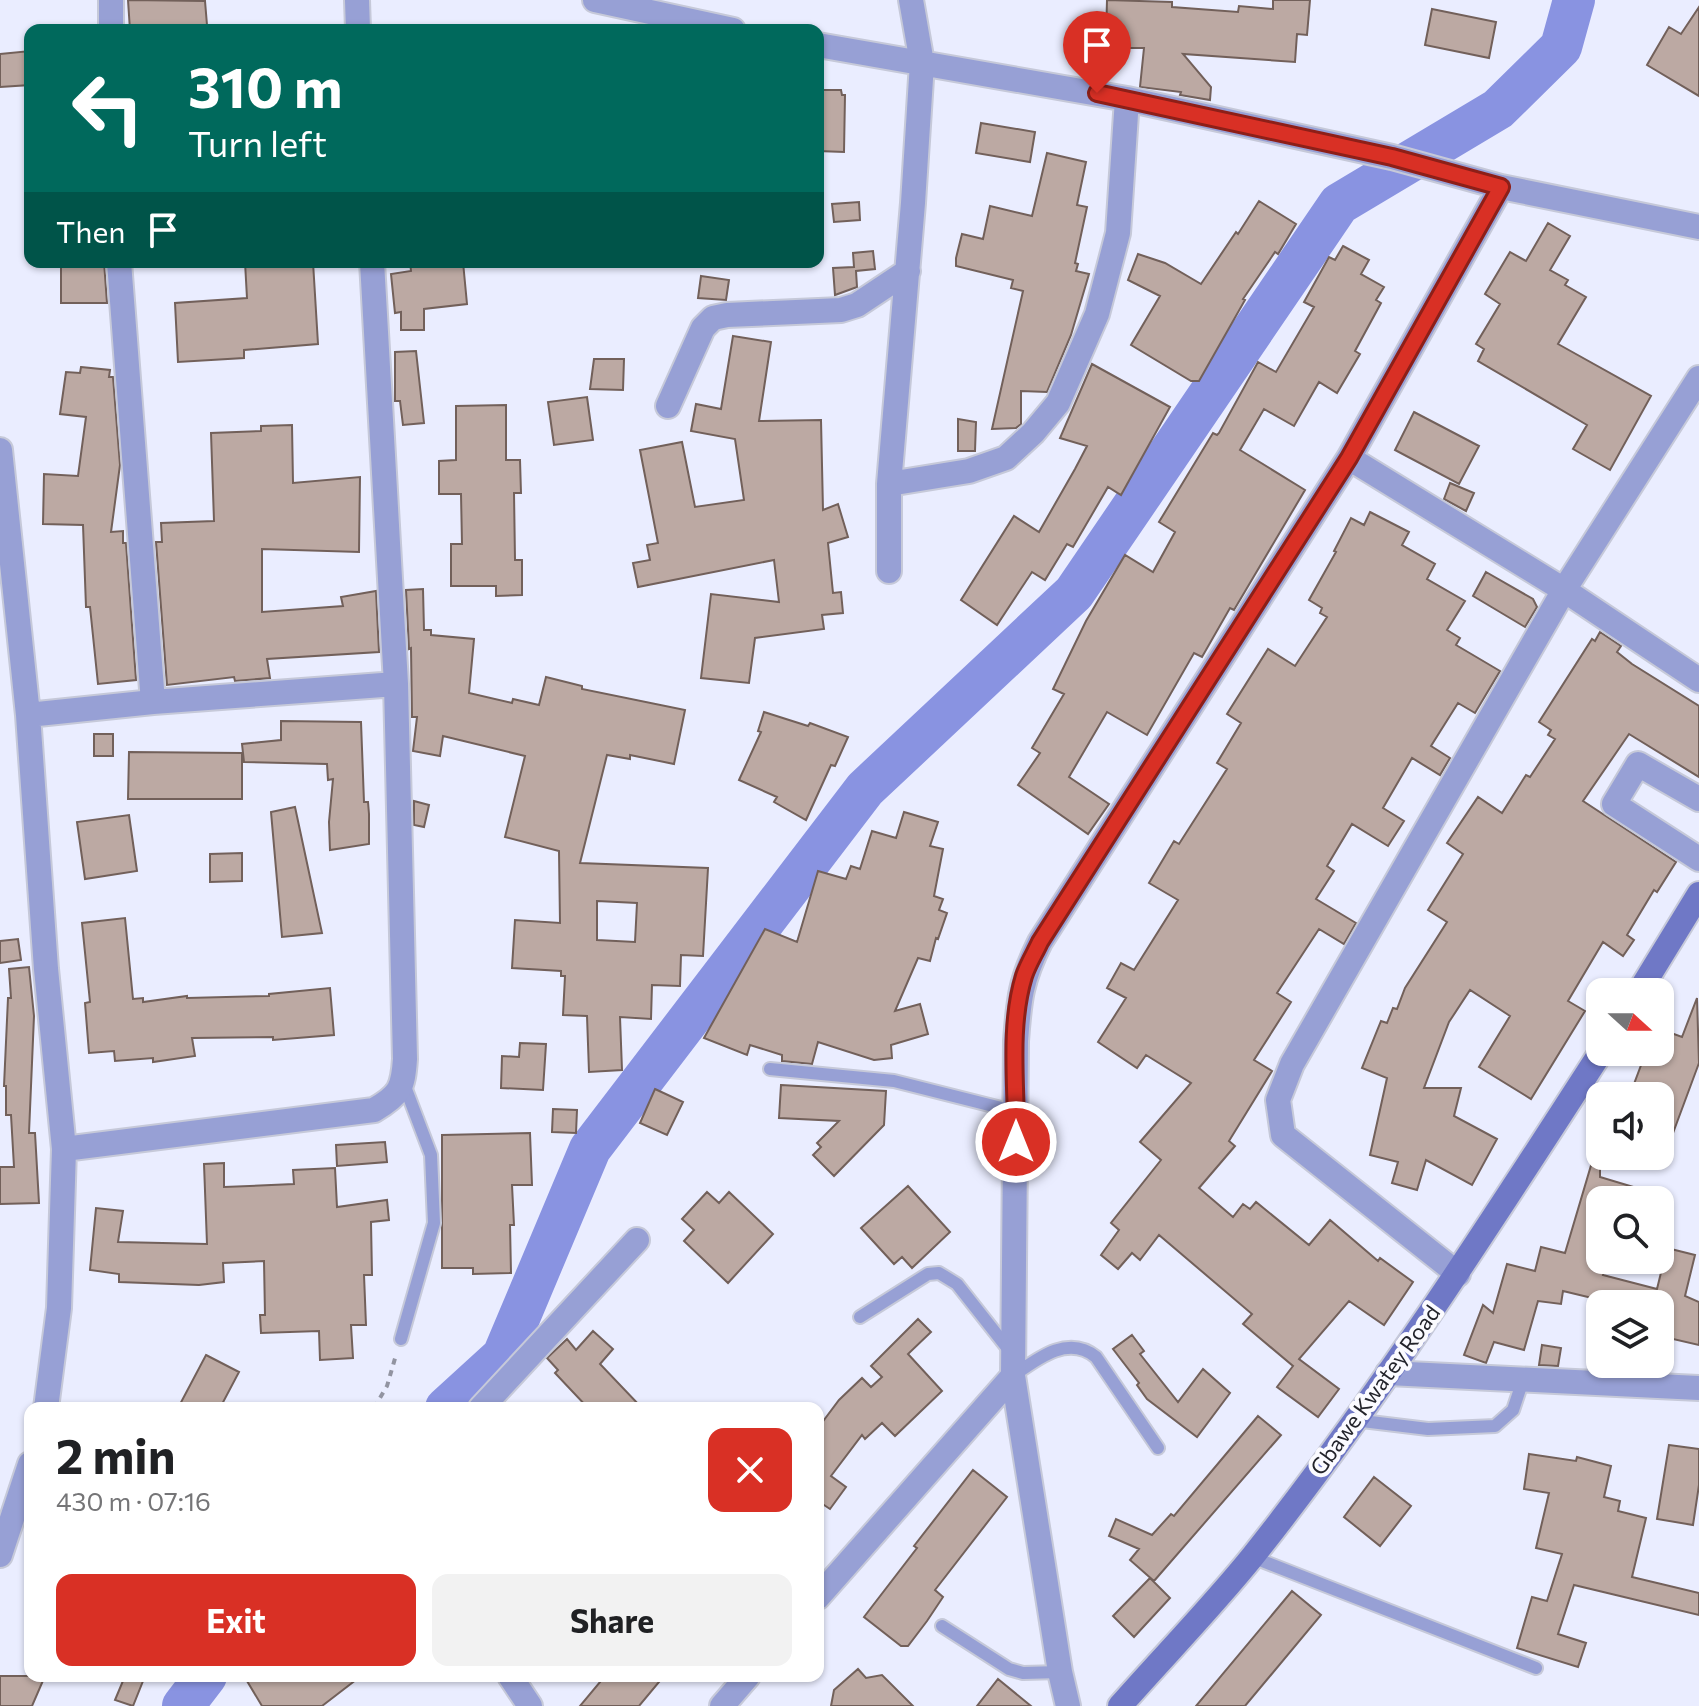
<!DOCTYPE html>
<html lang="en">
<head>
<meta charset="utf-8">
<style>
  :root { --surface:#fff; --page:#f2f2f2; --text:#202124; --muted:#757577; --accent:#d93025 }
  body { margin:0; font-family:Commissioner,sans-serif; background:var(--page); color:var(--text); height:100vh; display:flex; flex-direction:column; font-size:30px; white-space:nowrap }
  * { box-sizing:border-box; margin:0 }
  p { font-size:26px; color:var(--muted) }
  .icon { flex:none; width:44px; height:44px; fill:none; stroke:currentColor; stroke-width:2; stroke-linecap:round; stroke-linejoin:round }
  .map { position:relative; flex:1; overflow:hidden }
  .details { position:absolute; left:24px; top:1402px; width:800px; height:280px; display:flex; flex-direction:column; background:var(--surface); border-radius:16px; box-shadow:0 2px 6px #0004 }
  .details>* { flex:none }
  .top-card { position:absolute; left:24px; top:24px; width:800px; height:244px; border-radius:16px; box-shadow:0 2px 6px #0004; background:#00695c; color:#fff; overflow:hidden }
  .needle { width:52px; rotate:111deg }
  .buttons { position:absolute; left:1586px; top:978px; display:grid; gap:16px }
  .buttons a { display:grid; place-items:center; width:88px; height:88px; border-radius:16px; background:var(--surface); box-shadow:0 2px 6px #0004; font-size:40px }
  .pin { position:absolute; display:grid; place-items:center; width:68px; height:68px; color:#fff; margin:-82px -34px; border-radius:50% 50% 50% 0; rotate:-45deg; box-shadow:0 0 8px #0007 }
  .pin .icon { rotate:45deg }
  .me { position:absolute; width:88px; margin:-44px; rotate:0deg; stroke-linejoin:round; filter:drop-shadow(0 0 6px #0008) }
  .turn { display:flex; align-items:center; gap:28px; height:168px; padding:0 32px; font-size:36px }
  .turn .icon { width:104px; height:104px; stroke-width:2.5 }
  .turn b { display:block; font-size:56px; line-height:68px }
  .then { display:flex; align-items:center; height:76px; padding:0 32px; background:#0003; gap:16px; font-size:30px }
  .round { display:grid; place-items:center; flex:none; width:84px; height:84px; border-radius:16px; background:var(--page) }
  .overview { display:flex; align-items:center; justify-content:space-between; height:136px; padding:0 32px }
  h1 { font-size:48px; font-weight:700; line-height:60px }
  .primary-button { display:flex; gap:16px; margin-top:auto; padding:16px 32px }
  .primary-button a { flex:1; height:92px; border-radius:16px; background:var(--accent); color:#fff; font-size:32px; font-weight:700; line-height:92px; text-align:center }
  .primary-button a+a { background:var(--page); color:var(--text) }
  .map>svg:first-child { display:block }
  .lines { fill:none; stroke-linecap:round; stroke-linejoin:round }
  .river { stroke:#8993e1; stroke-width:42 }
  .building { fill:#bca9a3; stroke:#72605a; stroke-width:2; fill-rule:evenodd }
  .lane-casing { stroke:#c6c9d9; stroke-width:16 }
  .street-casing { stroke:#c6c9d9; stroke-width:28 }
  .secondary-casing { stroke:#c6c9d9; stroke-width:28 }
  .path { stroke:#9294a1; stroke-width:4; stroke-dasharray:6 6; stroke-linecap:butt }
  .lane { stroke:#97a0d5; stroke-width:12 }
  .street { stroke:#97a0d5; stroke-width:24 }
  .secondary { stroke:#6f78c6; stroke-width:24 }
  .route-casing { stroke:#8d1f18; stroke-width:20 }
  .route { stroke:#d93025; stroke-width:14 }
  .labels { text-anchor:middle; stroke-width:8; stroke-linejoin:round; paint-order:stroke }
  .street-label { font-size:22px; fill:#23242b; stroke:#fbfbff }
</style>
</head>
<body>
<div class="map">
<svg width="1699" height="1706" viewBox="0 0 1699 1706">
  <rect width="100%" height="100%" fill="#eaedff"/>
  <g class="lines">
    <!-- river -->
    <path class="river" d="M446 1408 503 1356 590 1149 865 789 1074 593 1339 204 1498 109 1561 47 1574 0
      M183 1706 206 1676"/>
  </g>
  <!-- building -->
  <path class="building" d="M128 0 205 1 207 25 130 30Z
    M1107 0 1172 2V7L1238 12 1239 6 1273 9V0H1310L1307 35 1297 34 1295 62 1183 54 1211 87 1210 100 1180 95 1181 92 1140 87 1144 48H1120V40L1106 39Z
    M1699 7V96L1647 65 1669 27 1681 34Z
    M1432 9 1496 22 1489 58 1425 45Z
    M30 51V85L0 87V54Z
    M820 90H841L842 95H845L844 152 818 151Z
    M981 123 1035 132 1030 162 976 153Z
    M1047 153 1086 162 1077 205 1087 207 1075 263 1078 264 1076 271 1089 274 1071 335 1047 392 1021 391V424L1016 428 992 429 1023 291 1011 288 1013 280 956 266V258L962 234 983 239 990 206 1032 216Z
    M1259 201 1296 224 1278 254 1275 252 1243 299 1245 300 1199 381H1191L1131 345 1160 296 1128 280 1138 254 1165 263 1201 284 1236 232 1238 234Z
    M859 202 860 220 834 222 832 204Z
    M1548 223 1570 236 1550 270 1568 280 1565 285 1586 297 1558 344 1651 396 1610 470 1573 449 1587 425 1478 361 1484 349 1476 344 1500 304 1485 294 1510 252 1526 261Z
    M1343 246 1369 260 1361 274 1384 287 1376 300 1381 303 1355 351 1360 354 1337 393 1319 382 1294 426 1264 409 1240 450 1305 490 1234 610 1230 608 1202 657 1194 653 1147 735 1107 712 1069 777 1109 804 1088 834 1018 785 1040 753 1032 748 1064 694 1053 689 1086 621 1125 555 1153 572 1175 532 1159 522 1213 433 1217 435 1219 433 1258 362 1276 372 1314 307 1304 302 1329 257 1335 260Z
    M873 251 875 269 856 271 857 287 835 295 833 268 854 267 853 253Z
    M61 262H104L107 303H61Z
    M245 262H313L318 344 244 350V358L178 362 175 303 247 298Z
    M410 262H463L467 304 424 309V330H401V312L395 313 391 274 411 271Z
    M701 276 729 280 726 300 698 298Z
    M733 336 771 342 759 421 821 420 823 510 838 504 848 537 828 543 833 593 841 592 843 613 822 615 824 629 755 638 749 683 701 678 711 594 779 602 774 560 638 587 633 563 650 560 647 545 658 543 640 450 682 442 695 507 744 500 735 439 691 431 696 404 721 409Z
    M416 351 424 423 403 425 400 401H395V352Z
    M594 359H624L623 390 590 389Z
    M1092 364 1170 407 1121 495 1108 487 1073 547 1067 544 1045 580 1032 572 997 625 961 600 1014 516 1039 532 1075 469 1087 446 1060 438Z
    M81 367 110 370 109 377H113L120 465 111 532 123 531V543H126L136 680 98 684 90 607H86L83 525 43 524 44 474 78 476 86 417 60 414 66 372 80 373Z
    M587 397 593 440 554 445 548 402Z
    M506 405V460H520L521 493H514L515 560H522V595L496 596V586H451V544H462L461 494H439V461L456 460V406Z
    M1414 412 1479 446 1459 484 1395 450Z
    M958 419 976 422 975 451H958Z
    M292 425 293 483 360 477 359 552 262 549V612L343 606 341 597 376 591 379 652 267 659 270 678 235 681 234 677 167 685 156 542H162L161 523 214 521 211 433 261 431V426Z
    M1450 483 1474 493 1466 511 1444 499Z
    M1370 512 1409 532 1402 545 1435 564 1427 579 1465 601 1447 630 1460 638 1456 645 1500 671 1475 713 1458 703 1431 746 1450 758 1440 775 1412 758 1383 808 1404 821 1388 846 1352 824 1327 866 1334 871 1316 899 1356 923 1344 944 1319 929 1277 993 1291 1002 1254 1060 1272 1071 1229 1141 1235 1146 1199 1188 1233 1217 1243 1204 1250 1209 1256 1202 1309 1245 1330 1220 1378 1261 1380 1258 1413 1282 1384 1325 1349 1301 1299 1359 1339 1389 1318 1417 1277 1387 1293 1366 1243 1324 1252 1314 1159 1235 1140 1260 1132 1253 1118 1269 1101 1255 1119 1230 1111 1223 1161 1160 1140 1142 1191 1083 1146 1055 1137 1068 1098 1042 1126 998 1107 988 1121 963 1134 970 1178 900 1149 883 1174 841 1179 844 1227 769 1217 763 1241 723 1227 714 1268 649 1295 666 1327 617 1320 613 1322 608 1309 600 1336 552 1334 551 1351 518 1364 525Z
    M1486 572 1533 599 1537 607 1525 627 1473 596Z
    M423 589 424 630H431V635L474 639 469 693 512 703 513 699 539 705 546 677 582 686V689L685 710 674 764 630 755V759L607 755 580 863 708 868 703 956 681 955 680 986 652 985 651 1019 620 1017 622 1070 589 1072 587 1016 563 1015 565 976H561V971L512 968 515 920 560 923 559 851 505 837 525 756 443 736 440 756 413 751 417 717H412L411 648 409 649 406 590ZM597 901 637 903 635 942 597 940Z
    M1600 632 1621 646 1617 652 1632 664 1699 706V777L1629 734 1583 801 1676 862 1657 892 1654 890 1627 935 1634 940 1623 956 1603 942 1568 1001 1585 1011 1531 1099 1479 1067 1510 1016 1470 990 1449 1022 1424 1088H1461L1454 1116 1497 1139 1472 1185 1426 1160 1417 1190 1392 1183 1398 1162 1370 1155 1387 1078 1362 1068 1381 1021 1387 1023 1393 1008 1397 1009 1405 988 1447 922 1428 910 1463 854 1447 843 1478 797 1502 813 1526 775 1530 777 1555 739 1548 735 1551 730 1539 722 1592 639 1595 641Z
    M764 712 808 726 810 723 848 737 835 766 831 765 806 820 774 802 777 797 739 780 761 732 758 731Z
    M281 721 361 722 364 802H368L369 814V844L330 850 329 822 333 779 328 780 327 764 244 762 242 744 281 740Z
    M94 734H113V756H94Z
    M129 752 242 753V799H128Z
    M414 801 429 805 424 827 414 825Z
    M295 807 322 933 282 937 271 812Z
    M904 812 938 822 930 846 943 849 934 896 943 899 939 910 947 913 938 939 936 938 930 961 918 958 895 1011 920 1004 928 1034 891 1045 892 1058 874 1060 818 1042 812 1064 782 1061V1055L750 1045 747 1055 704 1038 765 929 797 942 818 871 846 879 851 866 860 869 872 831 896 838Z
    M129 815 137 871 85 879 77 822Z
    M242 853V881L210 882V854Z
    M125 918 133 999 143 998V1002L187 996V998L269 996V994L330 988 334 1035 273 1040V1037L192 1038 195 1056 153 1062V1058L115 1061 114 1051 89 1053 85 1003 90 1002 82 923Z
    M18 939 21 960 0 963V941Z
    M29 967 34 1016 29 1133H35L39 1203 0 1204V1167H14L11 1115H6V1086H4L8 998H11L9 969Z
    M1697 998 1699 1063 1663 1160 1660 1159V1096H1641L1631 1092 1646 1052H1660V1029L1682 1037Z
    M520 1043 546 1044 543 1090 501 1088 502 1056 519 1057Z
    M781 1085 886 1091 884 1125 834 1176 813 1155 821 1147 817 1143 839 1121 779 1118Z
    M655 1089 683 1102 667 1135 640 1123Z
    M553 1109 577 1110 576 1133 552 1132Z
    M530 1133 532 1185H512L514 1225H510L511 1273 473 1274V1268H442V1135Z
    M385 1142 387 1162 337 1166 336 1145Z
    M1595 1152 1600 1153V1177L1660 1195 1659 1200H1600V1260H1608L1603 1275 1657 1289 1667 1248 1695 1255 1685 1296 1699 1302V1345L1660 1336V1304H1617L1563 1291 1561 1304 1538 1301 1524 1350 1494 1342 1486 1363 1464 1355 1483 1305 1493 1313 1507 1264 1535 1271 1541 1247 1565 1253Z
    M224 1163V1187L294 1184 293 1170 335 1168 337 1207 387 1200 389 1220 371 1222 372 1275H364L366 1325H351L353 1358 320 1360 319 1331 261 1333 260 1315H265L264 1261 223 1263 224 1282 199 1285 119 1282V1274L90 1270 96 1208 123 1211 118 1242 207 1244 204 1164Z
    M908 1186 950 1232 912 1268 902 1257 894 1264 861 1228Z
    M707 1192 719 1203 729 1192 773 1234 728 1283 684 1241 694 1230 682 1219Z
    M918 1319 931 1332 908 1354 942 1391 895 1436 882 1423 865 1439 862 1435 831 1476 846 1487 830 1509 818 1501V1428L839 1400 862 1378 871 1387 882 1377 871 1366Z
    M593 1331 613 1349 600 1364 642 1408H588L555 1373 558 1370 547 1358 567 1339 576 1350Z
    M1132 1335 1144 1351 1140 1354 1178 1402 1203 1369 1230 1393 1197 1437 1147 1399 1137 1385 1139 1383 1113 1349Z
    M1542 1345 1561 1348 1558 1366 1539 1365Z
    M206 1355 239 1372 220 1408H178Z
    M1258 1416 1281 1435 1154 1581 1130 1560 1139 1549 1109 1536 1116 1519 1152 1535 1171 1514 1174 1516Z
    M1669 1445 1699 1449V1485L1693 1525 1657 1519Z
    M1529 1454 1576 1461 1577 1457 1611 1466 1604 1497 1620 1501 1618 1511 1646 1518 1632 1577 1699 1593V1615L1574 1585 1558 1634 1586 1643 1578 1667 1517 1648 1532 1597 1547 1601 1562 1554 1536 1548 1549 1493 1524 1489Z
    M973 1470 1007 1497 935 1590 943 1597 927 1621 908 1646H901L864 1617 917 1548 914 1546Z
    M1374 1477 1411 1506 1380 1546 1344 1517Z
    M1150 1578 1170 1598 1134 1637 1113 1616Z
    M1292 1591 1321 1615 1245 1706H1196Z
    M858 1669 866 1678 882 1675 913 1706H831L834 1690Z
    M0 1676H45L32 1706H0Z
    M125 1676H145L133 1706 115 1700Z
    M244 1676H361L322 1706H262Z
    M605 1676H664L639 1706H580Z
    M998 1679 1031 1706H977Z"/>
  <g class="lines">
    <defs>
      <path id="lane" d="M770 1069 894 1081 1017 1112
        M860 1317 928 1274 939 1273 957 1284 1009 1350
        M401 1339 434 1223 431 1155 404 1084
        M1013 1376C1037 1359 1068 1334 1096 1357L1158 1448
        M1354 1420 1428 1429 1495 1426 1513 1410 1523 1380
        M1252 1557 1536 1668
        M942 1626 1009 1669 1023 1673 1060 1672"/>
      <path id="street" d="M357 0 358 30
        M595 0 733 30
        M111 30V0
        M818 45 1127 99 1392 157 1501 187 1699 227
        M119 262 153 702
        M668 406 703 328 713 318 727 315 841 310 857 305 908 271
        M0 450 28 715 46 969 64 1149 59 1308 46 1408
        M1349 458 1564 590 1699 680
        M889 484 969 471 1006 458 1033 433 1058 403 1097 314 1118 233 1127 99
        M889 571V484L913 203 922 63 911 0
        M28 715 153 702 396 684
        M1699 799 1638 764 1614 804 1699 859
        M64 1149 374 1110C400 1095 403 1088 405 1059L396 684 372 262
        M1458 1274 1283 1135 1278 1100 1292 1064 1564 590 1699 378
        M1388 1373 1699 1388
        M481 1408 637 1240
        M0 1555 30 1464
        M818 1597 1013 1376
        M510 1676 530 1706
        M722 1706 748 1676
        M1068 1706 1060 1672 1013 1376 1016 1041C1019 999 1021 980 1040 942L1349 458 1501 187"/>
      <path id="secondary" d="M1639 992 1699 894
        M1120 1706C1164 1656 1211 1608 1253 1556 1380 1396 1490 1224 1601 1052"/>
    </defs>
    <!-- lane casing -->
    <use href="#lane" class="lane-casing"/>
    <!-- street casing -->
    <use href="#street" class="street-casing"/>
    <!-- secondary casing -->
    <use href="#secondary" class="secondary-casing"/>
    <!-- path -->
    <path class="path" d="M374 1408 387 1386 396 1355"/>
    <!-- lane -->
    <use href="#lane" class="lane"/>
    <!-- street -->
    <use href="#street" class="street"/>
    <!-- secondary -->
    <use href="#secondary" class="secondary"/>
  </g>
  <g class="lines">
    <defs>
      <path id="route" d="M1016 1142C1017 1089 1008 1028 1024 976 1028 964 1035 953 1040 942L1349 458 1501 187 1392 157 1097 93"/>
    </defs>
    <!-- route casing -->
    <use href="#route" class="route-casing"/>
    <!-- route -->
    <use href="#route" class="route"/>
  </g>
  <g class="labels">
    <!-- street labels -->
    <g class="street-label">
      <text transform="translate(1375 1390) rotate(-54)" y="8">Gbawe Kwatey Road</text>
    </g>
  </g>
</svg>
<div class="buttons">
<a><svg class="needle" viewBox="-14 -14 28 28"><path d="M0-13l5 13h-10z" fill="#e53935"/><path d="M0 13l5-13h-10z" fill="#757577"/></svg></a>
<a><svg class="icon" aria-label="sound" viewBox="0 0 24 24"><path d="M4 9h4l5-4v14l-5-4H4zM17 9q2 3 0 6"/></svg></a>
<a><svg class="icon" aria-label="search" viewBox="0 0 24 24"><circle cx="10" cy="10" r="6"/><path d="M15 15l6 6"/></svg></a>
<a><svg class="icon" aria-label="layers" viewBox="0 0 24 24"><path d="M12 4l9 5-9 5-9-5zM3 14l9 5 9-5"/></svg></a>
</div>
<div class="pin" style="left:1097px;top:93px;background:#d93025"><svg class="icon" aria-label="arrive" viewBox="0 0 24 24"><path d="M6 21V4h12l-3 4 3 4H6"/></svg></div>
<svg class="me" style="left:1016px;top:1142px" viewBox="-20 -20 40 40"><circle r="17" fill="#d93025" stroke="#fff" stroke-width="3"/><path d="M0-11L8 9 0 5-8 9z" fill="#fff"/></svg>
<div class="top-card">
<div class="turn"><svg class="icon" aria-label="left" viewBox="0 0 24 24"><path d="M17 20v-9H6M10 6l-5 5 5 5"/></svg><div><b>310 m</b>Turn left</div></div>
<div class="then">Then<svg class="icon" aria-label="arrive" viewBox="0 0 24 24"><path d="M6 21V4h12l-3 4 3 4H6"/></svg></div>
</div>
<section class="details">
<div class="overview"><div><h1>2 min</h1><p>430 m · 07:16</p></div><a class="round" style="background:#d93025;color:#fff"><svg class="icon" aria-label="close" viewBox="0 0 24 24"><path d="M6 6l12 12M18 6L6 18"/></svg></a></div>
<div class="primary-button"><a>Exit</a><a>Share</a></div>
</section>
</div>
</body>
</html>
